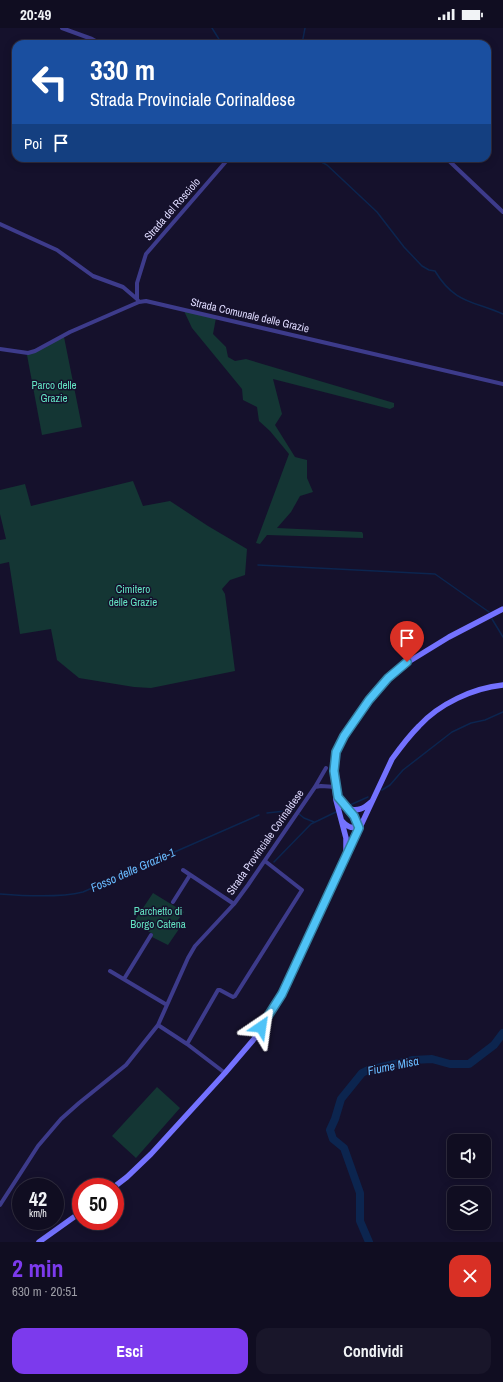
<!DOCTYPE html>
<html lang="it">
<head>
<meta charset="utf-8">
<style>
  :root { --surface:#100d21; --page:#19162a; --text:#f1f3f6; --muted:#9c9ca5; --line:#302d3f; --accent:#7c3aed }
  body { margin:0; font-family:"Archivo Narrow",sans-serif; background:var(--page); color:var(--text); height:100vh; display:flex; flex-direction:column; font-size:15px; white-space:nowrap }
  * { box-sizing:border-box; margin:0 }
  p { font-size:13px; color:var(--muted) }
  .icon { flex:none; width:22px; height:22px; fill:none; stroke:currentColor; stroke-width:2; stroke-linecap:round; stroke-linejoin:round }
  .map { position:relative; height:1214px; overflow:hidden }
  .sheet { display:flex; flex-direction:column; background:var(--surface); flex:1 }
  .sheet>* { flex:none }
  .top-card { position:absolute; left:12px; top:12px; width:479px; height:122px; border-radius:12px; box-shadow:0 2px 10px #0003,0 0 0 1px var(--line); background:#1a4fa0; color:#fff; overflow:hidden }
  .buttons { position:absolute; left:447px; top:1106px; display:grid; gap:8px }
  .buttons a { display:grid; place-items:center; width:44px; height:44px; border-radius:8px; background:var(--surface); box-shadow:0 2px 10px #0003,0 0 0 1px var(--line); font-size:20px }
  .speed { position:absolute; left:12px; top:1150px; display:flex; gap:8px; font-size:20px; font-weight:700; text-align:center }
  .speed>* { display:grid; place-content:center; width:52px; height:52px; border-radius:50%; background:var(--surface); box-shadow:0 2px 10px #0003,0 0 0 1px var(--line); line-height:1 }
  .speed small { font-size:10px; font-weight:400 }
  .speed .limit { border:6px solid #d22; background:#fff; color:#111 }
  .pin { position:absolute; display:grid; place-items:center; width:34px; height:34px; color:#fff; margin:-41px -17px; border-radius:50% 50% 50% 0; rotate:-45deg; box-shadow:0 0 4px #0007 }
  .pin .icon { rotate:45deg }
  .me { position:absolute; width:44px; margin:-22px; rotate:32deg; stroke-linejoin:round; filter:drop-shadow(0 0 3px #0008) }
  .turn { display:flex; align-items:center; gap:14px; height:84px; padding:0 12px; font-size:18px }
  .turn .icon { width:52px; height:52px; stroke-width:2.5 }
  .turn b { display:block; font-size:28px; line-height:34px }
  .then { display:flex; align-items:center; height:38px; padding:0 12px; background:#0003; gap:8px; font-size:15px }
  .round { display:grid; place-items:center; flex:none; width:42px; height:42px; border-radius:12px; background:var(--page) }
  .head { display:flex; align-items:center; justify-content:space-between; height:68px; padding:0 12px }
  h1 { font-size:24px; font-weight:700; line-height:30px; color:var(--accent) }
  .primary-button { display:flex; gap:8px; margin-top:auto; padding:8px 12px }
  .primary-button a { flex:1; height:46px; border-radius:12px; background:var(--accent); color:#fff; font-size:16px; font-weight:700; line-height:46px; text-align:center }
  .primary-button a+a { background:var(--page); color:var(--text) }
  .status { display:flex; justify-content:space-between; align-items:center; height:28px; padding:0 20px; background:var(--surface); direction:ltr }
  .status svg { height:11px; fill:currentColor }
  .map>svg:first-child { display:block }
  .green { fill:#143634 }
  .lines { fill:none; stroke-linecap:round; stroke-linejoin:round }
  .stream { stroke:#0c254f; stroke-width:1.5 }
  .river { stroke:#0c254f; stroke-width:8 }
  .street { stroke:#3d3b8b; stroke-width:4 }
  .secondary { stroke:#7472ff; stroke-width:5.5 }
  .route-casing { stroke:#337fa1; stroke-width:10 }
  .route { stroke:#4fc3f7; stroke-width:7 }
  .labels { text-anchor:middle; stroke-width:3; stroke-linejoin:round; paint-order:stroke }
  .street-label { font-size:11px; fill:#dfdbff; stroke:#15112c }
  .park-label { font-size:11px; fill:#63e3c2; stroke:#15112c }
  .water-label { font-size:12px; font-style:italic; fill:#69bbff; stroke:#15112c }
</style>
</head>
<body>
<div class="status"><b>20:49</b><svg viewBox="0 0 49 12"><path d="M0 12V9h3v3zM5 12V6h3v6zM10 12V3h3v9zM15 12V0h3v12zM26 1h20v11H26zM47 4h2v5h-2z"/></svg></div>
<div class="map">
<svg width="503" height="1214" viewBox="0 0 503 1214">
  <rect width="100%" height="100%" fill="#15112c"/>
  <!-- green -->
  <path class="green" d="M184 283 216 290 213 306 226 319 228 329 235 333 246 331 394 375V379L390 381 273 351 282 386 275 397 295 429 307 432V450L313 464 300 468 291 484 277 500 362 504 363 506V510L267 507 260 516 256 515 289 426 270 403 259 393 257 379 243 372 242 361 192 300Z
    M64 309 82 399 42 407 27 327Z
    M133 453 143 478 170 473 208 498 247 521 245 547 230 552 222 561 225 566 235 643 151 660 134 659 79 650 57 632 51 601 20 606 9 534 0 536V512L6 511 0 486V462L25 456 31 478Z
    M153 865 184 884 174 897 179 901 168 917 152 909 153 906 133 895Z
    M157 1059 180 1080 136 1130 112 1108Z"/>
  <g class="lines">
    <!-- stream -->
    <path class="stream" d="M212 0 222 16
      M302 16 305 0
      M314 130 327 137 377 184 404 219 422 238 429 242 435 243C454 275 473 273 503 286
      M258 537 435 546 489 584
      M492 591 503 609
      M382 762 390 757 403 742 452 704 471 695 485 692 503 684
      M350 777 368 769
      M267 785 294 782
      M299 786 304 790 314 794
      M274 834 311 796 338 783
      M0 866C25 868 59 870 83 864L259 787"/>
    <!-- river -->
    <path class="river" d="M369 1214 360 1193V1165L344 1120 333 1111 330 1102 335 1091 341 1071 362 1045 368 1042 413 1032 432 1031 450 1036H469L494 1017 503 1005"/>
    <!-- street -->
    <path class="street" d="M62 0 92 11 101 16
      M446 130 503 184
      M0 196 57 222 93 248 123 259 137 271
      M139 274 137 271V255L146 226 229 130
      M0 321 28 325 35 323 70 304 139 274 146 273 503 356
      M315 759 321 758 336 759
      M183 842 234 876
      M173 874 190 847
      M110 943 167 977
      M124 951 151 907
      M158 997 187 1016
      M225 1045 187 1016 218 962H220L233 969 235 968 302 862 265 833
      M0 1177 38 1118 61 1091 79 1075 126 1037 158 997 188 930 195 918 234 876 248 857 315 759 326 740"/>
    <!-- secondary -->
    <path class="secondary" d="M337 765 342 774 354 787 359 800
      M348 781C359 783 363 781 371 774
      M342 793C347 799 351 800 359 800
      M346 824V810L336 772 334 743 336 724 344 708 369 672 388 650 400 639 449 609 503 581
      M114 1159 127 1149 151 1126 225 1045 254 1011 282 966 392 731C400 720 409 708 419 698 439 676 473 660 503 657
      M39 1214 81 1184"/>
  </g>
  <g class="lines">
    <defs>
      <path id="route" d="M261 999 282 966 359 800 354 788 338 769 334 743 336 724 344 708 369 672 388 650 407 634"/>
    </defs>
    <!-- route casing -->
    <use href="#route" class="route-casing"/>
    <!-- route -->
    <use href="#route" class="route"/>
  </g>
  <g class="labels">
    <!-- street labels -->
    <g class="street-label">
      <text transform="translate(172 181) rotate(-49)" y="4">Strada del Rosciolo</text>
      <text transform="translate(250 287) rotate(13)" y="4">Strada Comunale delle Grazie</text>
      <text transform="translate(265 814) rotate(-55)" y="4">Strada Provinciale Corinaldese</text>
    </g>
    <!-- park labels -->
    <g class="park-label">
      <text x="54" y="361">Parco delle<tspan x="54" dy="13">Grazie</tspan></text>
      <text x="133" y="565">Cimitero<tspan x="133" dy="13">delle Grazie</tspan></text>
      <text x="158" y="887">Parchetto di<tspan x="158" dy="13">Borgo Catena</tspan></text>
    </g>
    <!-- water labels -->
    <g class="water-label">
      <text transform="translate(133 842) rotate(-24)" y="4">Fosso delle Grazie-1</text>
      <text transform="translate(393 1038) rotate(-12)" y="4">Fiume Misa</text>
    </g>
  </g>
</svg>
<div class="buttons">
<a><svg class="icon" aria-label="sound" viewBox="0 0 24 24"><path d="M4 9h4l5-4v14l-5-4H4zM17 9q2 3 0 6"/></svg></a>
<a><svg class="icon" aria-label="layers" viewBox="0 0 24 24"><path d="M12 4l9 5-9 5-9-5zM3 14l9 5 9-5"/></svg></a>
</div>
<div class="speed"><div>42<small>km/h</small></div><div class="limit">50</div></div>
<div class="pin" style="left:407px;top:634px;background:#d93025"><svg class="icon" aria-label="arrive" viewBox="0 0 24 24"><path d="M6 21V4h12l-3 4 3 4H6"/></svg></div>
<svg class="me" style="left:261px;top:999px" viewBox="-20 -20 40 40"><path d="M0-17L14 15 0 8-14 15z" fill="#4fc3f7" stroke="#fff" stroke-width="4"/></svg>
<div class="top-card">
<div class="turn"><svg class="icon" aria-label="left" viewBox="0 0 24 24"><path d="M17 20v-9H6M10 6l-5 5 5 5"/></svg><div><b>330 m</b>Strada Provinciale Corinaldese</div></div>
<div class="then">Poi<svg class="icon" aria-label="arrive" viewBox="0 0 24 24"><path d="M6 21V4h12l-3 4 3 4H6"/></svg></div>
</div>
</div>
<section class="sheet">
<div class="head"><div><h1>2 min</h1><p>630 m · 20:51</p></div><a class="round" style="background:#d93025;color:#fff"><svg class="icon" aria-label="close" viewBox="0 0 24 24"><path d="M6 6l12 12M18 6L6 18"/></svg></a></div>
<div class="primary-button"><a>Esci</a><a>Condividi</a></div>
</section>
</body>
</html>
